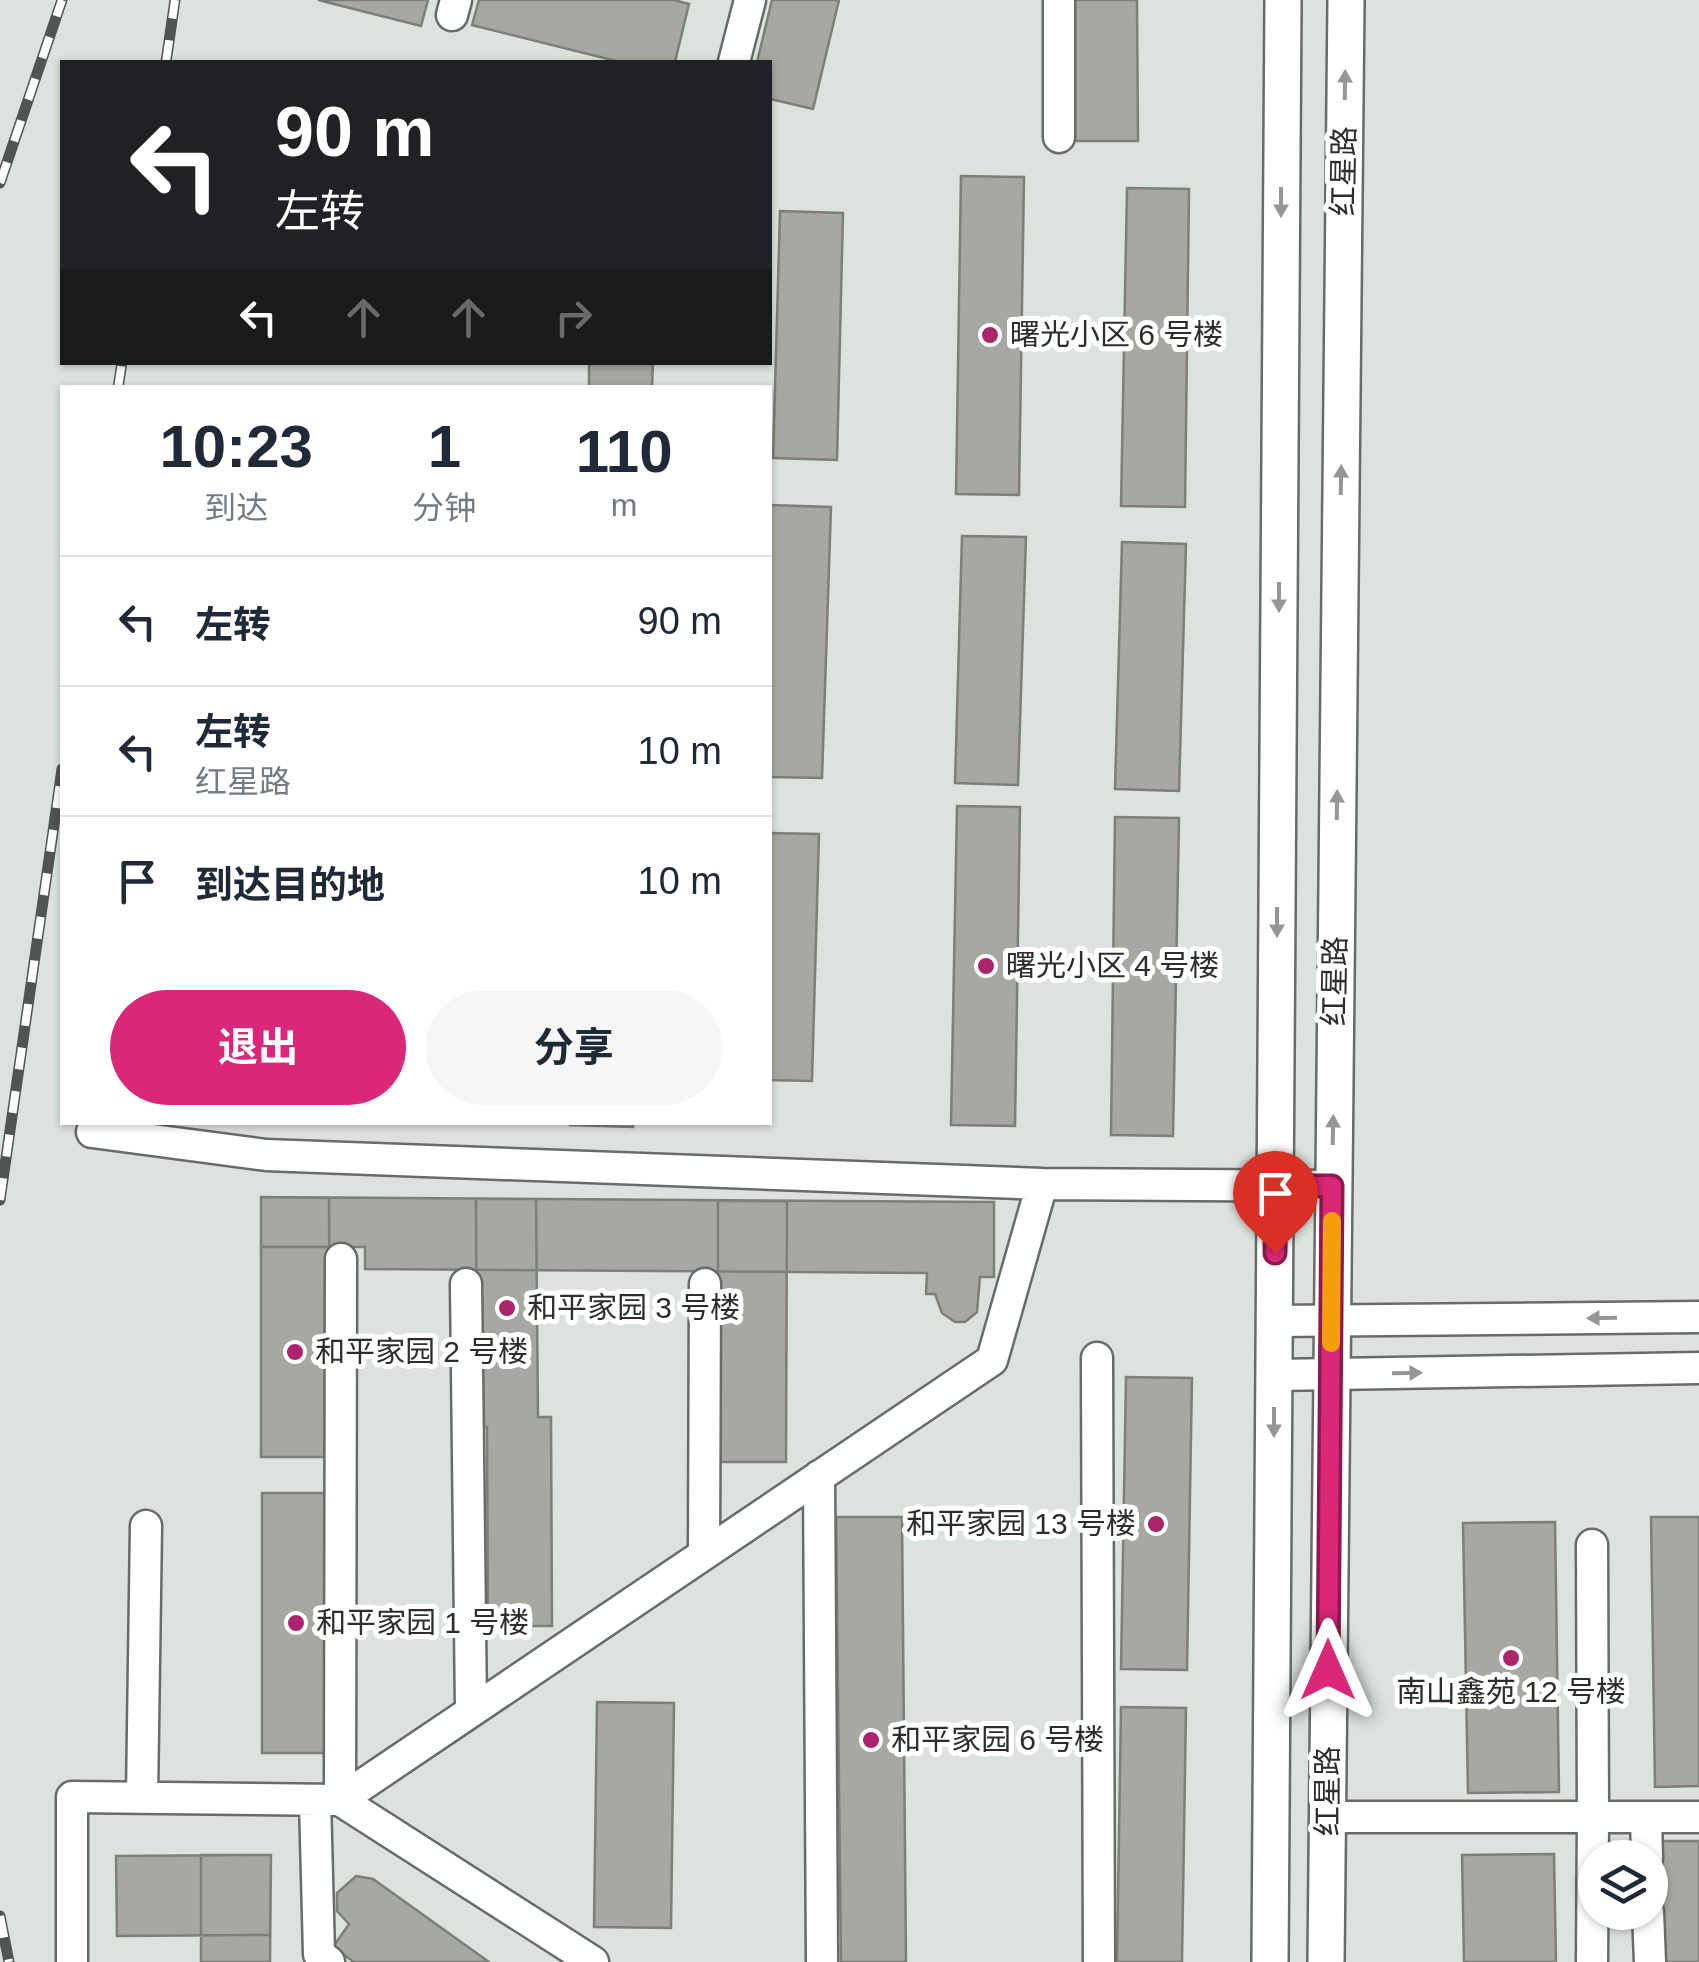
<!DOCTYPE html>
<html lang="zh">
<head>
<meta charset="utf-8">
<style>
  :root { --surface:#fff; --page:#f6f6f7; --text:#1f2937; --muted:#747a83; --line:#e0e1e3; --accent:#db2777 }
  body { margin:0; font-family:Helvetica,"Noto Sans SC",sans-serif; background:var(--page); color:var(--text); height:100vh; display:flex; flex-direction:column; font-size:38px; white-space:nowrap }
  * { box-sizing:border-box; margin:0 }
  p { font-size:32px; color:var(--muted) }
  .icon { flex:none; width:55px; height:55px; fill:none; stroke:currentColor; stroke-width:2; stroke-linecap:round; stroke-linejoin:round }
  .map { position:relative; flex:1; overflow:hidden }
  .side { position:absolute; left:60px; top:385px; width:712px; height:740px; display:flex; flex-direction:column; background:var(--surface); border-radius:0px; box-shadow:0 2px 8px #0004 }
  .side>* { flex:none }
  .top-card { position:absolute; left:60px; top:60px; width:712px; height:305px; border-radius:0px; box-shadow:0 2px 8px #0004; background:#202124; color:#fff; overflow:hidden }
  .buttons { position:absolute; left:1578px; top:1840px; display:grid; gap:20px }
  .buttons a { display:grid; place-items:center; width:90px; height:90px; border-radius:50%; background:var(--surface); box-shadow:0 2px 8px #0004; font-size:50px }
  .pin { position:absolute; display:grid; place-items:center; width:85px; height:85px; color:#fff; margin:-102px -42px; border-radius:50% 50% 50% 0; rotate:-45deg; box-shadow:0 0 10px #0007 }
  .pin .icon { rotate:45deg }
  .me { position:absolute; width:110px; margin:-55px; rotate:0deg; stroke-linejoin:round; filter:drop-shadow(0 0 8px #0008) }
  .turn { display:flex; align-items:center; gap:35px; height:210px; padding:0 50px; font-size:45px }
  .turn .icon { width:130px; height:130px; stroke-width:2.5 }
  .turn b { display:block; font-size:70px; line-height:85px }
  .lanes { display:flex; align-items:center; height:95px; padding:0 50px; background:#0003; justify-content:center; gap:50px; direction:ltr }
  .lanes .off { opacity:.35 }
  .eta { display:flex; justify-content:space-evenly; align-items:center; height:170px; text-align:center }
  .eta b { font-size:60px; font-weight:700; line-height:70px }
  .primary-button { display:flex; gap:20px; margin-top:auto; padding:20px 50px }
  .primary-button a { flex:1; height:115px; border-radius:60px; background:var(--accent); color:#fff; font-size:40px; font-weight:700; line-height:115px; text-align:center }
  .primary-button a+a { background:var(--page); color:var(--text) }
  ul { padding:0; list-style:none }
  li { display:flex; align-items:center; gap:30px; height:130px; padding:0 50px; border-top:2px solid var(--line) }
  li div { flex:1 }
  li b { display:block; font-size:38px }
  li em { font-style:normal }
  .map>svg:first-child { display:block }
  .building { fill:#a6a8a1; stroke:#7d7f78; stroke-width:2.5 }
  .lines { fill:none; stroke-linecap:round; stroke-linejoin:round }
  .minor-casing { stroke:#676c68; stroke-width:35 }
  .tertiary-casing { stroke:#676c68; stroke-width:40 }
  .minor { stroke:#fff; stroke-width:30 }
  .tertiary { stroke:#fff; stroke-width:35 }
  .rail-casing { stroke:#515552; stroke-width:11 }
  .rail { stroke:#fff; stroke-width:8; stroke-dasharray:22; stroke-linecap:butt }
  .oneway { fill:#959696 }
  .route-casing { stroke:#8e194d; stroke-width:25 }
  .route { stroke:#db2777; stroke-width:18 }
  .slow { stroke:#f59e0b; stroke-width:18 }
  .poi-dot { fill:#ab246c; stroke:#fff; stroke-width:4 }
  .labels { text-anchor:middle; stroke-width:10; stroke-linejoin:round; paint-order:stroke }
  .street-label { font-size:30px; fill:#2b2e2c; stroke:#fff }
  .poi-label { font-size:30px; fill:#2b2e2c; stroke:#fff; text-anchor:start }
</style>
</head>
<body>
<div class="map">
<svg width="1699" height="1962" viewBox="0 0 1699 1962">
  <rect width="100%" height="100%" fill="#dce3de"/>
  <!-- building -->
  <path class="building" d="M318 0H428L421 26Z
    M479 0H674L689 4 675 62H620L472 25Z
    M772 0H839L813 109 770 99V62H757Z
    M1073 0H1137L1138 141H1074Z
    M961 176 1024 177 1019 495 956 494Z
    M1127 188 1189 189 1185 507 1121 506Z
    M780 211 843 213 837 460 773 458Z
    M589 362H653L652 388H589Z
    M770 505 831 507 822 778 770 777Z
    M962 536 1026 537 1018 785 955 783Z
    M1122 542 1186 544 1179 791 1115 789Z
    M957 806 1020 807 1015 1126 951 1125Z
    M1115 817 1179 818 1173 1136 1111 1135Z
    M770 833 819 834 812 1081 770 1080Z
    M570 1122H633V1127L570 1125Z
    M261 1197 329 1198 330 1457H261Z
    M261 1197 994 1202V1277H980L977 1312 965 1322H955L942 1313 935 1294H926L927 1273 365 1269V1247H261Z
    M476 1199H536L538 1417H551L552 1626H488L487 1427H477Z
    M718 1201H787L786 1462H718Z
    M1126 1377 1192 1378 1187 1670 1121 1669Z
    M262 1493H331V1753H262Z
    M836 1517H902L906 1962H841Z
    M1651 1517H1699V1786L1655 1787Z
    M1555 1522 1559 1792 1468 1793 1463 1523Z
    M597 1702 674 1703 671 1928 594 1927Z
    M1121 1707 1186 1708 1182 1962H1117Z
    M1662 1841H1699V1962H1664Z
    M1554 1854 1556 1962H1464L1462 1855Z
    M201 1855H271L270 1962H201Z
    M271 1855 270 1935 117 1936 116 1856Z
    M356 1876 373 1879 489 1962H354L333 1947 349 1924 337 1911V1893Z"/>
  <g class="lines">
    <defs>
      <path id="minor" d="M1059 0V137
        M452 15 456 0
        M734 62 750 0
        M92 1132 266 1155 1042 1184
        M466 1284 471 1711
        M1275 1321 1699 1317
        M1097 1358 1099 1962
        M1275 1375 1699 1368
        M819 1476 822 1962
        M704 1553 705 1284
        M142 1797 146 1526
        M315 1800 319 1954 329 1962
        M1327 1817H1593L1592 1545
        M1646 1817 1647 1858
        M1648 1912 1650 1962
        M72 1962V1797L340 1800 341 1259
        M593 1962 340 1800 992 1360 1042 1184 1332 1186
        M1592 1962 1593 1817H1699"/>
      <path id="tertiary" d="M1270 1962 1283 0
        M1326 1962 1346 0"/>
    </defs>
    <!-- minor casing -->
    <use href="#minor" class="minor-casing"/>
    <!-- tertiary casing -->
    <use href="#tertiary" class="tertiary-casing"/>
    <!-- minor -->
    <use href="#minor" class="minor"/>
    <!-- tertiary -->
    <use href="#tertiary" class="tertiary"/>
    <defs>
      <path id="rail" d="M166 62 175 0
        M0 183 62 0
        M118 388 122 362
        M0 1200 62 769
        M0 1916 9 1962"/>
    </defs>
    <!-- rail casing -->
    <use href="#rail" class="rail-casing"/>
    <!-- rail -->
    <use href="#rail" class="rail"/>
  </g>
  <!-- one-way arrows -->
  <defs><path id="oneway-solid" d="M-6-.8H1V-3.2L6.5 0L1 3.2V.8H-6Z" transform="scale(2.5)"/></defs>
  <g class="oneway">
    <use href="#oneway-solid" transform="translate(1345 85) rotate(-89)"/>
    <use href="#oneway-solid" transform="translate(1281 202) rotate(90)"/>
    <use href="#oneway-solid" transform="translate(1341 480) rotate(-89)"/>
    <use href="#oneway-solid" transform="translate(1279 597) rotate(90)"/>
    <use href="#oneway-solid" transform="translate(1337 805) rotate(-89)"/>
    <use href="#oneway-solid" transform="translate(1277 922) rotate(90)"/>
    <use href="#oneway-solid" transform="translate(1333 1130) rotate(-89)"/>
    <use href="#oneway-solid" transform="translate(1602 1318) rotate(179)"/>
    <use href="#oneway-solid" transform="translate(1407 1373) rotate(-1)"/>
    <use href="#oneway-solid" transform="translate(1274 1422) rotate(90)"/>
  </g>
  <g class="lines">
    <defs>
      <path id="route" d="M1275 1253 1276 1186H1332L1328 1670"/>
    </defs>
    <!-- route casing -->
    <use href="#route" class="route-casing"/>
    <!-- route -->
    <use href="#route" class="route"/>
    <!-- slow -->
    <path class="slow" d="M1331 1343 1332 1221"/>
  </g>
  <!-- markers -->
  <g class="poi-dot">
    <circle cx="990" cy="335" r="10"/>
    <circle cx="986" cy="966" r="10"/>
    <circle cx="507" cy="1308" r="10"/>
    <circle cx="295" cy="1352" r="10"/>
    <circle cx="1156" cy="1524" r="10"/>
    <circle cx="296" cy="1623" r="10"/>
    <circle cx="1511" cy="1658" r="10"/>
    <circle cx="871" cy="1740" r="10"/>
  </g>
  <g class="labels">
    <!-- street labels -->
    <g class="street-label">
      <text transform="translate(1344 171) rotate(-89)" y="10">红星路</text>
      <text transform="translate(1335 981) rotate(-89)" y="10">红星路</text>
      <text transform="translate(1328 1791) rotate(-90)" y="10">红星路</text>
    </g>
    <!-- poi labels -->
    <g class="poi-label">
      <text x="1010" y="345">曙光小区 6 号楼</text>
      <text x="1006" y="976">曙光小区 4 号楼</text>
      <text x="527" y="1318">和平家园 3 号楼</text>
      <text x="315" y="1362">和平家园 2 号楼</text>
      <text x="1136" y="1534" text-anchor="end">和平家园 13 号楼</text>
      <text x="316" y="1633">和平家园 1 号楼</text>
      <text x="1511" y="1702" text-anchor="middle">南山鑫苑 12 号楼</text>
      <text x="891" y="1750">和平家园 6 号楼</text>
    </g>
  </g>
</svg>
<div class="buttons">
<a><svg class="icon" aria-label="layers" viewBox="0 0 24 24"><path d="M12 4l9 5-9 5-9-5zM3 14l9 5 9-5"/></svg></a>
</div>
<div class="pin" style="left:1275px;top:1253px;background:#d93025"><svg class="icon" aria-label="arrive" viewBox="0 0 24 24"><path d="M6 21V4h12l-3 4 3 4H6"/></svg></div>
<svg class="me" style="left:1328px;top:1670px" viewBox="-20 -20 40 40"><path d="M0-17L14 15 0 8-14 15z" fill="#db2777" stroke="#fff" stroke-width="4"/></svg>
<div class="top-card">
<div class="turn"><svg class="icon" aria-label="left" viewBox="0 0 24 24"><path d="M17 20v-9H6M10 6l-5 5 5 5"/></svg><div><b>90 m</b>左转</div></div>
<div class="lanes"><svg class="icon" aria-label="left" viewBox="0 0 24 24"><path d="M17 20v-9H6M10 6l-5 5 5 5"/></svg><svg class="icon off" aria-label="ahead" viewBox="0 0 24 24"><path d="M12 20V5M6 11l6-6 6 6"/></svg><svg class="icon off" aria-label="ahead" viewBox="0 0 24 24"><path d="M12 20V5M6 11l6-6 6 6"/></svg><svg class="icon off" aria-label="right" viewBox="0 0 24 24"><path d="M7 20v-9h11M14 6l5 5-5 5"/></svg></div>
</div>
<section class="side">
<div class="eta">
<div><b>10:23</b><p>到达</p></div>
<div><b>1</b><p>分钟</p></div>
<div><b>110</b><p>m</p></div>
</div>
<ul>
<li><svg class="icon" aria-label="left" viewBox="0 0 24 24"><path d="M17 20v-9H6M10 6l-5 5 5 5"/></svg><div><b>左转</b></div><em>90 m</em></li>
<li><svg class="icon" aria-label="left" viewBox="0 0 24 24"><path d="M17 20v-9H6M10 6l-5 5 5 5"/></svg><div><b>左转</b><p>红星路</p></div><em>10 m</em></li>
<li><svg class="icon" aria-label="arrive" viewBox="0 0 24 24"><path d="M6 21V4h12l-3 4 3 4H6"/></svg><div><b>到达目的地</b></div><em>10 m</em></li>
</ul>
<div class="primary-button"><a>退出</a><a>分享</a></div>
</section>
</div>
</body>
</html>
